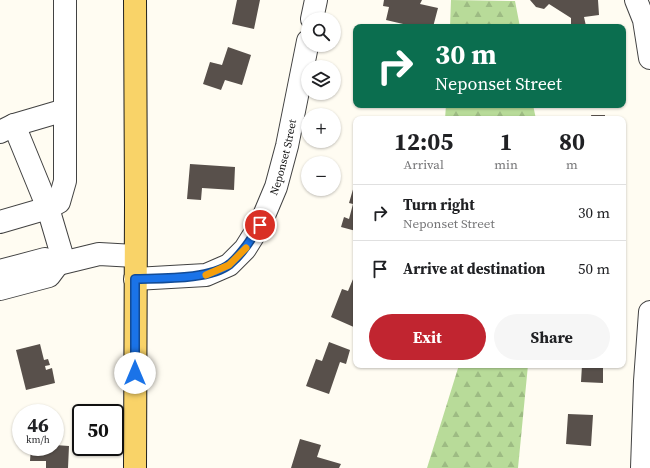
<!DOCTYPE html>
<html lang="en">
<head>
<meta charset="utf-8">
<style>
  :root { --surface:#fff; --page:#f6f6f6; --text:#202124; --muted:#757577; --line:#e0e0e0; --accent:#c12530 }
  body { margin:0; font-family:"Source Serif 4",serif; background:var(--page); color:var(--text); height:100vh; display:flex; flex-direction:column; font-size:15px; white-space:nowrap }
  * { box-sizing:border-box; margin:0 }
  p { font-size:13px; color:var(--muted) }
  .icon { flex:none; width:22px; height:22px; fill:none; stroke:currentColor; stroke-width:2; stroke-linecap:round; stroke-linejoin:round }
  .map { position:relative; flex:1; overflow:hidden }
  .side { position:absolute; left:353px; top:116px; width:273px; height:252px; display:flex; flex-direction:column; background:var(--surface); border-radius:8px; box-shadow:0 1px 3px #0004 }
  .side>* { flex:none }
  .guide { position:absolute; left:353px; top:24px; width:273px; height:84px; border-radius:8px; box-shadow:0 1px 3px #0004; background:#0b6e4f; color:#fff; overflow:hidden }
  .fabs { position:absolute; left:301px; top:12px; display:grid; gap:8px }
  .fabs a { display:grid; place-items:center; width:40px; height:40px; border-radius:50%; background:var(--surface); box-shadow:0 1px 3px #0004; font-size:20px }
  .speed { position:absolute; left:12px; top:404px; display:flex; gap:8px; font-size:20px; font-weight:700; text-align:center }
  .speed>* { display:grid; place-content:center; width:52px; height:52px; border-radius:50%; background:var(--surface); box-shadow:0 1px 3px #0004; line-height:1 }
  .speed small { font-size:10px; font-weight:400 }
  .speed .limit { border:2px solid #111; border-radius:6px; background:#fff; color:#111 }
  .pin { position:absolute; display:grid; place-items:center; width:34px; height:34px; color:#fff; margin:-17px; border:2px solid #fff; border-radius:50%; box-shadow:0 1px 4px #0007 }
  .me { position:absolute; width:44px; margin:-22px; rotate:0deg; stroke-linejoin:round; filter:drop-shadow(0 0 3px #0008) }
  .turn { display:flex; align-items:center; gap:14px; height:84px; padding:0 16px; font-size:18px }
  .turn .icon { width:52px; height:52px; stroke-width:2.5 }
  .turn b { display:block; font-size:28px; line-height:34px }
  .eta { display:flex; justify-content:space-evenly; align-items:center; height:68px; text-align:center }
  .eta b { font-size:24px; font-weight:700; line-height:28px }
  .primary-button { display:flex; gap:8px; margin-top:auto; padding:8px 16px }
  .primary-button a { flex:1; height:46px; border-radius:24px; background:var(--accent); color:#fff; font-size:16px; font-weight:700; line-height:46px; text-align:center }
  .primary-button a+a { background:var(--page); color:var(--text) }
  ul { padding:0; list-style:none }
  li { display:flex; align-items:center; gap:12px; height:56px; padding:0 16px; border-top:1px solid var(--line) }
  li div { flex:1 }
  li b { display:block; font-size:15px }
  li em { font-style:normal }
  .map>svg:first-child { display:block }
  .forest { fill:url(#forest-firs) }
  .building { fill:#58504b }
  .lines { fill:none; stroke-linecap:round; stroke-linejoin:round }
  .minor-casing { stroke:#424242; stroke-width:24 }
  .major-casing { stroke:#202020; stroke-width:24 }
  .minor { stroke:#fff; stroke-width:22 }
  .major { stroke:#f9d368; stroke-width:22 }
  .route-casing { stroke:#114b97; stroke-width:10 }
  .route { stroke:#1a73e8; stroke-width:7 }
  .slow { stroke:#f59e0b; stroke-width:7 }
  .labels { text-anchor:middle; stroke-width:4; stroke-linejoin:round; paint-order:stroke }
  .street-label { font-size:11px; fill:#0f0f0f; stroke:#fff }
</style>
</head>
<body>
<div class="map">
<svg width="650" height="468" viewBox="0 0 650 468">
  <defs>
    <pattern id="forest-firs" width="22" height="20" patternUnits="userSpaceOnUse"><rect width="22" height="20" fill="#b8db99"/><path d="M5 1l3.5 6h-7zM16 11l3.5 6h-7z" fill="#9dbb83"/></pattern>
  </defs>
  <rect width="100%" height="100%" fill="#fffcf2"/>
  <!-- forest -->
  <path class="forest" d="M451 0 515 1 520 27H450Z
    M446 105H533L536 119H445Z
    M459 365H528L518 468H427Z"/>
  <!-- building -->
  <path class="building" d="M237 0H260L254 29 232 24Z
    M384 0H422L420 4 438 8 433 27H416L386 20 389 7 383 6Z
    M530 0H598L599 15 584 17 586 26 571 27V18L549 4 544 9 536 7Z
    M228 47 251 55 242 85 225 80 221 90 203 84 210 62 222 65Z
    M591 115H605V119H592Z
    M190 164 235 167 234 190 202 188 201 200 187 199Z
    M354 186H356V231L341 227 344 217 349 219 353 204 349 203Z
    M356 272V328L331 317 342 289 348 291Z
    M329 342 350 350 346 364 340 362 329 394 306 386 316 359 322 361Z
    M40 344 44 360 48 359 50 365 45 366 46 370 52 368 55 383 26 390 16 350Z
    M582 365H603V383L581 382Z
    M568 414 593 415 591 446 566 444Z
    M300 439 321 445 317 457 341 464 339 468H291Z
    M55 445 69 446 68 468H46V461H30L31 447H55Z"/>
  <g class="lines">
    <defs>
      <g id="minor">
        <path d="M636 0 644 20 650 58"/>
        <path d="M312 19 316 0"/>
        <path d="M14 125 48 208 64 262"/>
        <path d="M0 132 14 125 65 110"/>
        <path d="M0 222 48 208 59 202 65 181V0"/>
        <path d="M0 271 45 259 58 264 99 254 135 256"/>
        <path id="s1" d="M135 279 206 275 229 265 245 249 260 225 276 187 287 146 308 41"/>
        <path d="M0 289 49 276 58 264"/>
        <path d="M642 468 645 381 650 312"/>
      </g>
      <path id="major" d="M135 0 136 204 135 468"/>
    </defs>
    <!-- minor casing -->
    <use href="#minor" class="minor-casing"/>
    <!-- major casing -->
    <use href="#major" class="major-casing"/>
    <!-- minor -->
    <use href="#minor" class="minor"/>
    <!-- major -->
    <use href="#major" class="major"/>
  </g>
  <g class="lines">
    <defs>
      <path id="route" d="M135 373V279C161 278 210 280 230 264 243 253 251 239 260 225"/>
    </defs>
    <!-- route casing -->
    <use href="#route" class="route-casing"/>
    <!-- route -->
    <use href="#route" class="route"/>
    <!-- slow -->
    <path class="slow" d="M206 275 229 265 246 248"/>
  </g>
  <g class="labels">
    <!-- street labels -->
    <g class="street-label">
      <text dy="4" stroke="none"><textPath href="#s1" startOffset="219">Neponset Street</textPath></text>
    </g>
  </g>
</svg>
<div class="fabs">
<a><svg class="icon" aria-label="search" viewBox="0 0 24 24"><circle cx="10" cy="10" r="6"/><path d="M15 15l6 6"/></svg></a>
<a><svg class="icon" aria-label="layers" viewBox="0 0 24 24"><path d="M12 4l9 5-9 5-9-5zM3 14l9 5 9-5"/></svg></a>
<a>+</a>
<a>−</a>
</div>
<div class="speed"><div>46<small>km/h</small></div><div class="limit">50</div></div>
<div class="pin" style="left:260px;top:225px;background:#d93025"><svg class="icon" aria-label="arrive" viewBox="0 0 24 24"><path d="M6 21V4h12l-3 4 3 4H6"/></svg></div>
<svg class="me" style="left:135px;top:373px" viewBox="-20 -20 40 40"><circle r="19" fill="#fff"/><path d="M0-13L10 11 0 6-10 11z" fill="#1a73e8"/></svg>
<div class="guide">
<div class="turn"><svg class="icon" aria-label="right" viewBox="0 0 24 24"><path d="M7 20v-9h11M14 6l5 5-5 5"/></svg><div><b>30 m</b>Neponset Street</div></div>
</div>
<section class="side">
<div class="eta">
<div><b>12:05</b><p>Arrival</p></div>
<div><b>1</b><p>min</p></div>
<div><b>80</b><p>m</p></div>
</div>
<ul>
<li><svg class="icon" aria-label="right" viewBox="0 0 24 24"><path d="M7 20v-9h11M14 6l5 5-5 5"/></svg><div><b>Turn right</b><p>Neponset Street</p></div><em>30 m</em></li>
<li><svg class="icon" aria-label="arrive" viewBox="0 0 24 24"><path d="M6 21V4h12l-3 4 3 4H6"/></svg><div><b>Arrive at destination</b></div><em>50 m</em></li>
</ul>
<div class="primary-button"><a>Exit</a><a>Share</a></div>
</section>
</div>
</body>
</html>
